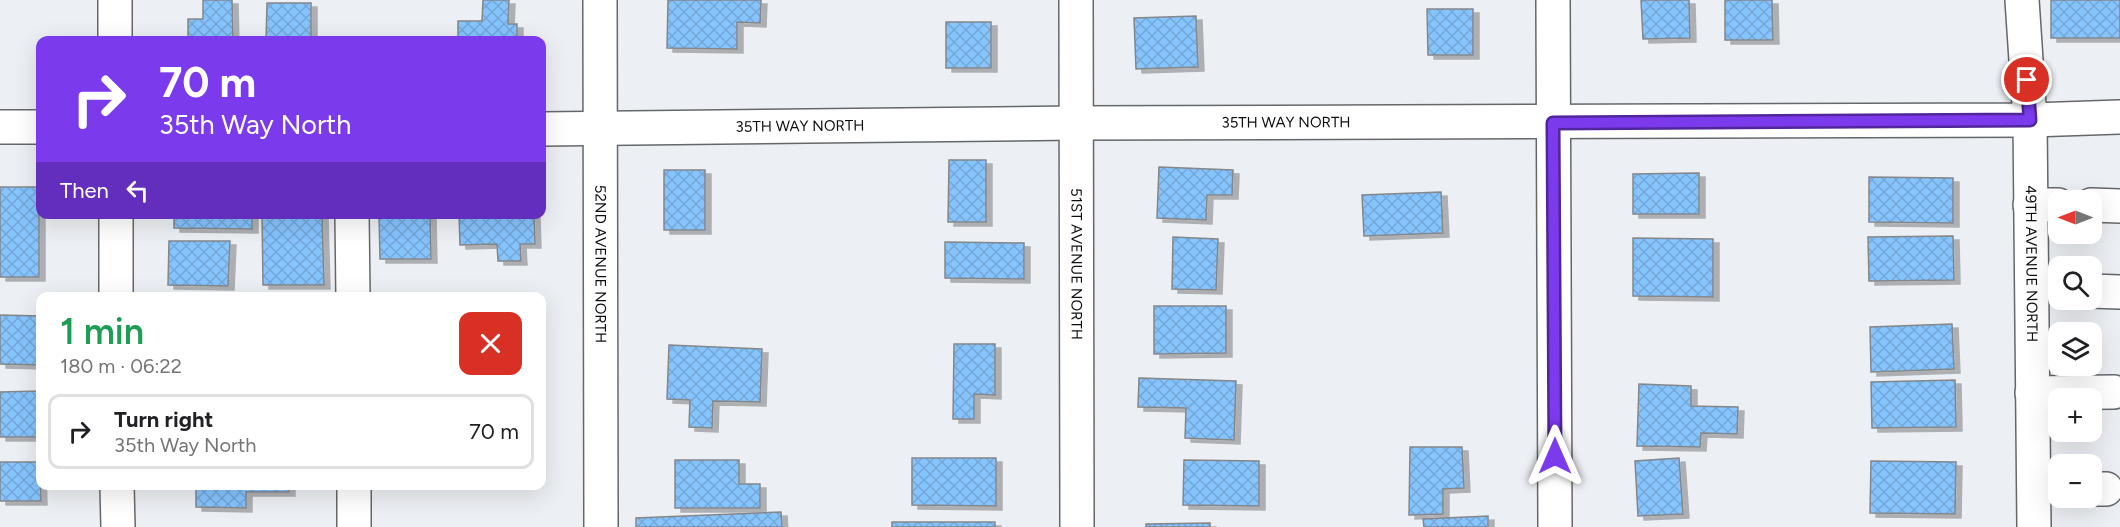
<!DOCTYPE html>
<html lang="en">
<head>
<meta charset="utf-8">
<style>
  :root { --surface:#fff; --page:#f6f6f6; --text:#202124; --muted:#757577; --line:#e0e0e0 }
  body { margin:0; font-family:Figtree,sans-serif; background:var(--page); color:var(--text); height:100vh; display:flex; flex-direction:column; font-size:22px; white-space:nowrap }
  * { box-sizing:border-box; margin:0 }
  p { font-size:20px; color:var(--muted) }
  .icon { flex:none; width:33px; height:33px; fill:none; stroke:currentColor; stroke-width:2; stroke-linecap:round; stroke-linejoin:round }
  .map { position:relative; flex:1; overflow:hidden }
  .drawer { position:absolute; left:36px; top:292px; width:510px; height:198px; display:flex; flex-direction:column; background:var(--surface); border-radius:12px; box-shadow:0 6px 24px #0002 }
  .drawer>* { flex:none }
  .hud { position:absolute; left:36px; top:36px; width:510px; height:183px; border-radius:12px; box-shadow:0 6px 24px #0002; background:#7c3aed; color:#fff; overflow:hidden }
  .needle { width:39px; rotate:270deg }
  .fabs { position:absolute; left:2048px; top:190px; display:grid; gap:12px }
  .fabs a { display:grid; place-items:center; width:54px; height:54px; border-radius:12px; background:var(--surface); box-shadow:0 6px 24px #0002; font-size:30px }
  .pin { position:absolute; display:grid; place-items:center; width:51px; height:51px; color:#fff; margin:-26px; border:3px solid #fff; border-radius:50%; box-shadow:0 2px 6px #0007 }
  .me { position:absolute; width:66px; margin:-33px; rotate:0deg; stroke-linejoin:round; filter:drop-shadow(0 0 4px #0008) }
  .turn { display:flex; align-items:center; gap:21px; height:126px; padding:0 24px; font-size:27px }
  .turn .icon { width:78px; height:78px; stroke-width:2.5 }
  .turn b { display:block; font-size:42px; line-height:51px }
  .then { display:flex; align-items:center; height:57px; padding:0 24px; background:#0003; gap:12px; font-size:22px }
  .round { display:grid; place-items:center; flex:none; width:63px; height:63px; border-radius:12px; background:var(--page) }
  .overview { display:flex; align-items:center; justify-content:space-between; height:102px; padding:0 24px }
  h1 { font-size:36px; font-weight:600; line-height:45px; color:#1e9e55 }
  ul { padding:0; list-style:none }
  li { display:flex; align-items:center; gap:18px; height:75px; margin:0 12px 9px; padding:0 12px; border:3px solid var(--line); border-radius:12px }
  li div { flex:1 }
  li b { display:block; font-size:22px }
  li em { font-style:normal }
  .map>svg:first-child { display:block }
  .building { fill:url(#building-cross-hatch); stroke:#84878a; stroke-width:1.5; filter:url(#shadow) }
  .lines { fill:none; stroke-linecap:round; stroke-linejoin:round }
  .minor-casing { stroke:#65686b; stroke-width:36 }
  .minor { stroke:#fff; stroke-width:33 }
  .route-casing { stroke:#51269a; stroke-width:15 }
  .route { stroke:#7c3aed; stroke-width:10 }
  .labels { text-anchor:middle; stroke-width:4.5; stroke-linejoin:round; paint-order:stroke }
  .street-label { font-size:15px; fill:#0c0d0e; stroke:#eceff3 }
</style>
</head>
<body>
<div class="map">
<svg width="2120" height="527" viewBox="0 0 2120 527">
  <defs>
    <pattern id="building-cross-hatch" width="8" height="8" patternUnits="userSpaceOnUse" patternTransform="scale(1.5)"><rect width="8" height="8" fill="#86c4fe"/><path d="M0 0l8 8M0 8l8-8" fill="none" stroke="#72a7d8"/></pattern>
    <filter id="shadow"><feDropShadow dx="6" dy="4" stdDeviation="0" flood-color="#0004"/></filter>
  </defs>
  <rect width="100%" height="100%" fill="#eceff3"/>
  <!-- building -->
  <path class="building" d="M203 0H232L233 40H188V19H203Z
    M483 0H509L508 24H517V40H458V21H482Z
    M668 0H761L760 23 737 22V49L667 48Z
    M1641 0H1689L1690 38 1643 39Z
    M1725 0H1772L1773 40H1725Z
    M2051 0H2120V38H2051Z
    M267 3H311V40H266Z
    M1427 9H1473V55H1428Z
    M1196 16 1198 67 1136 69 1134 18Z
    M946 22H991V68H946Z
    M949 160H986V222H948Z
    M1159 167 1233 170 1232 195H1207L1206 220 1157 218Z
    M664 170H705V230H664Z
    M1699 173V214H1633V174Z
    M1869 177 1953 178V223L1869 222Z
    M0 187H39V277H0Z
    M1441 192 1443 233 1364 236 1362 195Z
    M174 214H252V229L174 228Z
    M262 214H322L324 285H263Z
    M379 214H430L431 259H380Z
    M459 214H534L535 244H520L521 261H498L497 244 460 245Z
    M1953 236 1954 280 1869 281 1868 237Z
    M1173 237 1218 239 1216 290 1172 289Z
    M1633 238 1713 239V297L1633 296Z
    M169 241H230L228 286 168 285Z
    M945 242 1024 243V279L945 278Z
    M1154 306H1226V353L1154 354Z
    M0 315 40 316V365L0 364Z
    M1952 324 1954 369 1871 372 1870 327Z
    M954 344H995V395L974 394V419H953Z
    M669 345 762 349 760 402 713 401 712 428 689 427 690 400 667 399Z
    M1139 378 1236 381 1234 440 1185 438 1186 408 1138 407Z
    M1955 380 1956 427 1872 428 1871 382Z
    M1639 384 1691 386V406L1738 407 1737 434 1701 433 1700 447 1637 446Z
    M40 391V437H0V392Z
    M1410 447H1462L1464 488 1443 489V514L1409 515Z
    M912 458H996V506L912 505Z
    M1679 458 1683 514 1638 516 1635 461Z
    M675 460H739V484H760V508H675Z
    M1184 460 1259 461V506L1183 505Z
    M1871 461 1956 462 1955 514 1870 513Z
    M0 462H40L41 501H0Z
    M196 486H289V492H246V508L196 507Z
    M781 512 782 527H636V518Z
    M1488 516V527H1424L1423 519Z
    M892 522H995V527H892Z
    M1210 523V527H1146V524Z"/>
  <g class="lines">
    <defs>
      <g id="minor">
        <path d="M115 0V40"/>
        <path id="s1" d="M600 0 601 527"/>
        <path id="s2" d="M1076 0 1077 527"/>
        <path d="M1553 0 1555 527"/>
        <path id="s3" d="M2022 0 2030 120 2034 527"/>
        <path d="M0 127H40"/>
        <path id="s4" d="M542 129 1076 123 2030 120 2119 117"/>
        <path d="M2030 205H2058"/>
        <path d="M2091 205 2120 206"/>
        <path d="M116 214V297"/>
        <path d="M352 214 353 297"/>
        <path d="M2091 291 2120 292"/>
        <path d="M2032 393 2114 392"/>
        <path d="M117 486 118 527"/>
        <path d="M354 486V527"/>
        <path d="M2091 489H2106"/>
      </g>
    </defs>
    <!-- minor casing -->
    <use href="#minor" class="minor-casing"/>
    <!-- minor -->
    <use href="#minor" class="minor"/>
  </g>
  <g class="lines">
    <defs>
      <path id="route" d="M1555 456 1553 123 2030 120 2027 80"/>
    </defs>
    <!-- route casing -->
    <use href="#route" class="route-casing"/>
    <!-- route -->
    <use href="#route" class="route"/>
  </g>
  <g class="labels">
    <!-- street labels -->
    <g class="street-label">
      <text dy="5" stroke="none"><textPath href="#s4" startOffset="744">35TH WAY NORTH</textPath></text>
      <text dy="5" stroke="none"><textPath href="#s4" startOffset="258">35TH WAY NORTH</textPath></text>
      <text dy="5" stroke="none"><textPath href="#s1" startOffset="264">52ND AVENUE NORTH</textPath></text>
      <text dy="5" stroke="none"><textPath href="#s2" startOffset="264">51ST AVENUE NORTH</textPath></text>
      <text dy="5" stroke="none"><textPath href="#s3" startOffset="264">49TH AVENUE NORTH</textPath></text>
    </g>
  </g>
</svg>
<div class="fabs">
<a><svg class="needle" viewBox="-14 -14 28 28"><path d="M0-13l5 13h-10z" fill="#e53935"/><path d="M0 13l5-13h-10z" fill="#757577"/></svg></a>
<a><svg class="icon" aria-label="search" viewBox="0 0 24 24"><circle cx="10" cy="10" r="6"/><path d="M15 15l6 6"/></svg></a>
<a><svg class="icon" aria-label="layers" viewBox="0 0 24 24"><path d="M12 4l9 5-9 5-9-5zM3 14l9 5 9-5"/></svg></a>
<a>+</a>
<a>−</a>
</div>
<div class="pin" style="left:2027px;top:80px;background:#d93025"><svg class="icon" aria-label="arrive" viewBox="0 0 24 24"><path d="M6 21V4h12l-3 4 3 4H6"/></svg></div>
<svg class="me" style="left:1555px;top:456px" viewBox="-20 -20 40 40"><path d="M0-17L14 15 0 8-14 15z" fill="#7c3aed" stroke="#fff" stroke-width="4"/></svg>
<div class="hud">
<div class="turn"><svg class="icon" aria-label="right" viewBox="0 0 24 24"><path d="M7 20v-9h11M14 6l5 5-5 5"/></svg><div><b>70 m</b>35th Way North</div></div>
<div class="then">Then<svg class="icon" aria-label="left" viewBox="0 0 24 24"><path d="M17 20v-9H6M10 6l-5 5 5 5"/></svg></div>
</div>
<section class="drawer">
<div class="overview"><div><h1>1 min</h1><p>180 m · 06:22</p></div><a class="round" style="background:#d93025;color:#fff"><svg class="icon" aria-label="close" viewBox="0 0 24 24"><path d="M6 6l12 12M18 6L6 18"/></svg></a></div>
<ul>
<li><svg class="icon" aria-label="right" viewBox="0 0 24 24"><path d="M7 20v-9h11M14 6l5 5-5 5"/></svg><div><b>Turn right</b><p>35th Way North</p></div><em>70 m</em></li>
</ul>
</section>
</div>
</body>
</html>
